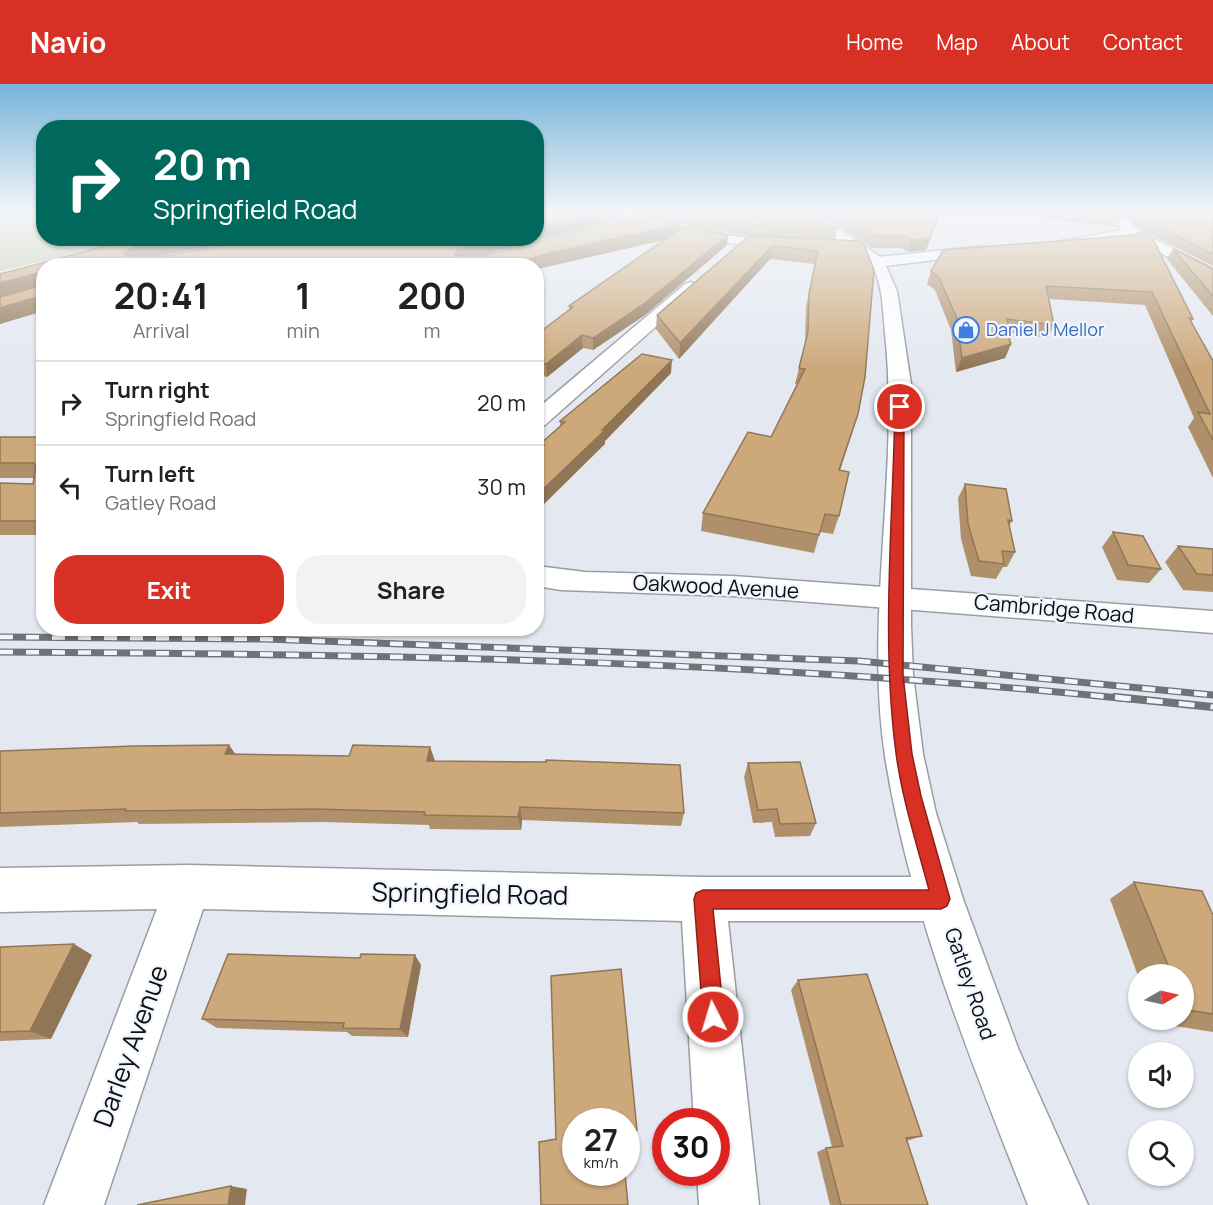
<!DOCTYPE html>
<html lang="en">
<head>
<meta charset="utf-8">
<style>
  :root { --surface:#fff; --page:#f2f2f2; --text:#202124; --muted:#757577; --line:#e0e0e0; --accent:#d93025 }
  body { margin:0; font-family:Manrope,sans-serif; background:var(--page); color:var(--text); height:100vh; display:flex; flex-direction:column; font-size:22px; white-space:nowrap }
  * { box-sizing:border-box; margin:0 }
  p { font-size:20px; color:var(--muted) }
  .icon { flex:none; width:33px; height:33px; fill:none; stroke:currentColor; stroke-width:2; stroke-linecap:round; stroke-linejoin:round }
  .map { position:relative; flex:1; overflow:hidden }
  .panel { position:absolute; left:36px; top:174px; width:508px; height:378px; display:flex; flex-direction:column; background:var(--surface); border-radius:24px; box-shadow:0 2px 4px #0004 }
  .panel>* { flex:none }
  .hud { position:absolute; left:36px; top:36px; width:508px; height:126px; border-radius:24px; box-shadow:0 2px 4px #0004; background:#00695c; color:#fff; overflow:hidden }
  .needle { width:39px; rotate:81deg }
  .fabs { position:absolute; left:1128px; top:880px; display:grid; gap:12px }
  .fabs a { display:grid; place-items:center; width:66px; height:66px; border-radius:50%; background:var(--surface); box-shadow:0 2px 4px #0004; font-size:30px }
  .speed { position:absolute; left:562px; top:1024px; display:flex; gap:12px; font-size:30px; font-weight:700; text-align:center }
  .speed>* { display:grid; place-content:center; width:78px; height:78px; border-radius:50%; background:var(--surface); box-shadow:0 2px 4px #0004; line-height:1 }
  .speed small { font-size:15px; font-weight:400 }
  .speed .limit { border:9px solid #d22; background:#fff; color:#111 }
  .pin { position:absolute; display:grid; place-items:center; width:51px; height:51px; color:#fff; margin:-26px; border:3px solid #fff; border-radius:50%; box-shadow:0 2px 6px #0007 }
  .me { position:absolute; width:66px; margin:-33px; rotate:355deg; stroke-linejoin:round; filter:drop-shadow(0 0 4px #0008) }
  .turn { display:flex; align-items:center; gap:21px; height:126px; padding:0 18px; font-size:27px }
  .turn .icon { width:78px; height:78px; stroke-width:2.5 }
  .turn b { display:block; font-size:42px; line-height:51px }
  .eta { display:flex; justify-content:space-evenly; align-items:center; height:102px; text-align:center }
  .eta b { font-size:36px; font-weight:700; line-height:42px }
  .primary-button { display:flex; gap:12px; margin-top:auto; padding:12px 18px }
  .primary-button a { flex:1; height:69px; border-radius:24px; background:var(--accent); color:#fff; font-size:24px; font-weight:700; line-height:69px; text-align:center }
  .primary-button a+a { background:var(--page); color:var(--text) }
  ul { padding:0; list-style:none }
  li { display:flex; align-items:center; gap:18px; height:84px; padding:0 18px; border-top:2px solid var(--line) }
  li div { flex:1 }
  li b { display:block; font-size:22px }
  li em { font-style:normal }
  header { display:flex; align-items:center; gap:36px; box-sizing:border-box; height:84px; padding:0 30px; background:var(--accent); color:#fff }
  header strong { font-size:28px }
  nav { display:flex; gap:33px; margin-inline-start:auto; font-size:21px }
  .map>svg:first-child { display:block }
  .green { fill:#c3c9a7 }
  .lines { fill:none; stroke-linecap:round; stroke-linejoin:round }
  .minor-casing { stroke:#999da5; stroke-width:3 }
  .major-casing { stroke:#999da5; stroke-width:3 }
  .minor { fill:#fff; fill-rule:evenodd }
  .major { fill:#fff; fill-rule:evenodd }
  .rail-far1-casing { stroke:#6f7276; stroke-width:7 }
  .rail-casing { stroke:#6f7276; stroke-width:8 }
  .rail-far1 { stroke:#f1f6fe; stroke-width:4.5; stroke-dasharray:13; stroke-linecap:butt }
  .rail { stroke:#f1f6fe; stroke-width:5; stroke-dasharray:16; stroke-linecap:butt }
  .wall { fill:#b0906a }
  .shaded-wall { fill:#907656 }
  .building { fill:#cda87b; stroke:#907656; stroke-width:1.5 }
  .route { fill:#d93025; stroke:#8d1f18; stroke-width:1.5 }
  .labels { text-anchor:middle; stroke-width:4.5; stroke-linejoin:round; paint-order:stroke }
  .far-shop-label { font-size:18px; fill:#366cbe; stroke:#f1f6fe; text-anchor:start }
  .street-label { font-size:21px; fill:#0b0d0f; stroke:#f1f6fe }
  .near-street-label { font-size:26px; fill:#0b0d0f; stroke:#f1f6fe }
</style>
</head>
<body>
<header>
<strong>Navio</strong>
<nav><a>Home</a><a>Map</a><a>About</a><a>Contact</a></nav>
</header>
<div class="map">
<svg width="1213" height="1121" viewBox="0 0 1213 1121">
  <rect width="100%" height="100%" fill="#e4e8f0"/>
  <!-- green -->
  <path class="green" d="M0 128H43L44 154 136 155 0 187Z"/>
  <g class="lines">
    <defs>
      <path id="minor" d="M613 128C656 128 698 148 741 153 754 155 782 152 791 161L784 165C726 162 670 147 614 131Z
        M1107 128H1120L1137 146 1213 185V196L1130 153 1061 163V157L1122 146Z
        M985 162 992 166 990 169 878 183 870 178 878 173Z
        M691 198 699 203 697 206 545 341 537 343V325L685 200Z
        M537 482 585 488 732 492 1213 527V549L732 512 561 506 537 502Z
        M188 781 703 793H941L957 799 963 815 957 831 941 837H728L759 1121H699L697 1089H717V1038H694L682 837 203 825 104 1121H44L157 825 0 828V784Z"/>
      <path id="major" d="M801 128H815L883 175 897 207 911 300V542L913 591 923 670 936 729 963 815 1018 964 1088 1121H1028C971 977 909 826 885 672 864 532 900 390 885 249 883 227 883 201 872 182 862 166 815 146 801 128Z"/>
    </defs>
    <!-- minor casing -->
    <use href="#minor" class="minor-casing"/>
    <!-- major casing -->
    <use href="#major" class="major-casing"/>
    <!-- minor -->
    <use href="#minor" class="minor"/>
    <!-- major -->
    <use href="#major" class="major"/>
    <defs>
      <path id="rail-far1" d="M0 553 265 555 859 577 1213 611
        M0 568C377 570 754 576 1129 615"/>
      <path id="rail" d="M1115 613 1213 623"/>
    </defs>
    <!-- rail-far1 casing -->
    <use href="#rail-far1" class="rail-far1-casing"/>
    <!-- rail casing -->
    <use href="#rail" class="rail-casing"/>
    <!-- rail-far1 -->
    <use href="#rail-far1" class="rail-far1"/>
    <!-- rail -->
    <use href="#rail" class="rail"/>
  </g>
  <!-- wall -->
  <path class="wall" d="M537 128H622L621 134 479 172 681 140V144L727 161 645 231 593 266 583 264 547 293 537 291V250L569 226V222L664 156 537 185V182H44L164 172Z
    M640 128H730L743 131 741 128H812L837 145 835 156 853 346 840 387 839 432 833 450 820 448 814 469 701 447 703 429 771 353 797 300H795L805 261 806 223 815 180 770 175 679 275 656 245 657 231 748 152 692 142Z
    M818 128H941L926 166 908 168 901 164H871Z
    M1042 128H1116L1121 134 1117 143 1040 134Z
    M1122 128H1183L1213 131V182L1138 144Z
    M1133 151 1193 235 1191 238 1213 277V394L1188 343 1194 334 1145 221 1049 215 1054 241 1048 254 1011 249 1012 252 1010 256 1011 260 1005 274 956 288 951 246 935 206 927 200 931 187Z
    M1173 165 1213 185V232L1167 175Z
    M671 289 605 357V360L540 365V360L560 342V337Z
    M0 353H44V451H0V399L33 400 34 394H0Z
    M965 400 1012 437 1009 442 1015 468 1007 483H1003L996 495 971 492 961 455 958 414Z
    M1113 448 1161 485 1149 499 1117 496 1102 463Z
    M1178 462 1213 465V508L1183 506 1165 478Z
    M430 663 435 677 684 729 681 742 522 736 521 746 430 745 429 741 323 738 139 740 137 738 0 743V667L349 672Z
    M748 679 816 739 810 752 775 753 772 738 753 739 744 693Z
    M1134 798 1213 831V948L1156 939 1155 936H1184V891H1138V892L1110 815Z
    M0 863 92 871 51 955 0 957Z
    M421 881 408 953 352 952 347 948 217 944 202 935Z
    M621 885 637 1046 636 1051 627 1052V1038H576V1089H625L628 1121H541L539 1058 556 1055 551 892Z
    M798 896 922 1052 907 1057 928 1121H830L817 1068 826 1064 832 1063 791 906Z"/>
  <!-- shaded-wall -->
  <path class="shaded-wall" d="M604 128H622L621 134 459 177 454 170 458 165 498 154H537V145Z
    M940 128H941L926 166 908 168 911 156Z
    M681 140V152L537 185V182H505L550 169Z
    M728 151 727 161 645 231 593 266V254Z
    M185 154H263L139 175 130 182 124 169 133 163Z
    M772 162 770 175 679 275 680 259Z
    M160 177 162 182H145Z
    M247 177 248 182H217L218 180Z
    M38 189 44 203 0 215V199Z
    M44 211V227L0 240V224Z
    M582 251 583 264 547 293 546 280Z
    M1011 260 1005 274 956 288 962 274Z
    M672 276 671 289 605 357V360L537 427V411Z
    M229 661 239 675 225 670Z
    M430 663 435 677H427Z
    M520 723 522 736 521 746 518 733Z
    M74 860 92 871 51 955 30 947Z
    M415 871 421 881 408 953 400 945Z
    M231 1102 247 1105 245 1121H228Z"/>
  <!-- building -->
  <path class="building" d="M537 128H604L537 145Z
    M682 128H730L759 134 752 128H812L837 145 745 140Z
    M837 128H940L930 154 911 156 904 152H874Z
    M1069 128H1116L1121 134Z
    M1135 128H1183L1213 131V170L1143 135Z
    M643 130 681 140 550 169 505 182H251L247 177 218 180 217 182H161L160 177 145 182H44V211L0 224V213L37 203 38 189 0 199V190L137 154H185L133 163 124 169 126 172H164L269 154H498L458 165 454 170 456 172H483Z
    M684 142 728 151 645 219 593 254 582 251 546 280 537 278V250L573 223 569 222Z
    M1142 148 1152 153 1193 235 1189 234 1213 277V356L1198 328 1210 330 1152 208 1046 202 1054 241 1007 235 1012 252 1008 251 1011 260 962 274 956 232 939 194 931 187 943 166 1133 151Z
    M749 152 859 157 864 161 874 186 865 293 858 330 839 386 849 388 839 432 825 430 819 451 703 429 748 348 771 353 805 285 799 284 808 248 809 209 818 167 772 162 680 259 657 231Z
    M1173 165 1213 185V212Z
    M642 270 672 276 602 346H605L537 411V367L544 361 540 360 565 338 560 337Z
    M0 353H44V437H0V399L33 400 36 382 34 379H0Z
    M965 400 1006 405 1012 437 1008 436 1015 468 1002 467 1004 480 979 477 968 440Z
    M1113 448 1143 452 1161 485 1128 481Z
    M1178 462 1213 465V491L1197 490Z
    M229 661 225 670 349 672 353 661 430 663 427 677 546 678V676L680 681 684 729 520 723 518 733 424 731 425 728 314 725 125 727 126 725 0 729V667L135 662Z
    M800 678 816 739 780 740 777 725 758 726 748 679Z
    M1134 798 1202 807 1213 831V930L1187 926 1184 918V891H1172Z
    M74 860 30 947 0 948V863Z
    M228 870 360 874 361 870 415 871 400 945 343 944 344 939 202 935Z
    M621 885 637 1046 627 1047V1038H576V1089H625L628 1121H541L539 1058 556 1055 551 892Z
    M867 890 922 1052 906 1054 928 1121H841L826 1064 843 1062 798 896Z
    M231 1102 228 1121H137Z"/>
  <!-- sky -->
  <linearGradient id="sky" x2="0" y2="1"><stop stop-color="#77b3d9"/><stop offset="0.45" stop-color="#f3f5f8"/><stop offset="1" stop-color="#f3f5f8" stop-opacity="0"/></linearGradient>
  <rect width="1213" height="285" fill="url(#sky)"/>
  <!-- route -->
  <path class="route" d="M900 320 904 323 903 591 912 670 921 712 950 815 947 822 941 825H713L724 933 721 940 713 943 706 940 703 933 694 815 696 809 703 806H929C917 761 902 715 896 669 881 556 893 436 895 323Z"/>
  <!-- icons -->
  <defs>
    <symbol id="shop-ring" viewBox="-11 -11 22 22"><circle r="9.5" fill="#f1f6fe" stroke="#3f7fe0" stroke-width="1.5"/><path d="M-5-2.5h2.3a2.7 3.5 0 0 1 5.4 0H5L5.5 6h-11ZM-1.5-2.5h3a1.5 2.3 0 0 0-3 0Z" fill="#3f7fe0"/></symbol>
  </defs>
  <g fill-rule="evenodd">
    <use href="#shop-ring" x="951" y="231" width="30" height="30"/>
  </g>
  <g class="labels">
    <!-- far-shop labels -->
    <g class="far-shop-label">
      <text x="986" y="252">Daniel J Mellor</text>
    </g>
    <!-- street labels -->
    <g class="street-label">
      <text transform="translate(716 503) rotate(3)" y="7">Oakwood Avenue</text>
      <text transform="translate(1054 525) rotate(5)" y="7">Cambridge Road</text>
      <text transform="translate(970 900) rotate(71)" y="7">Gatley Road</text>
    </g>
    <!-- near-street labels -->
    <g class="near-street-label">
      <text transform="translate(470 810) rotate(1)" y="9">Springfield Road</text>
      <text transform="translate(131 962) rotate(-70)" y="9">Darley Avenue</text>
    </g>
  </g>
</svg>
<div class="fabs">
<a><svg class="needle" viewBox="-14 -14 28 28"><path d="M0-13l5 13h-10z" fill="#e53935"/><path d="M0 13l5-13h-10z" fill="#757577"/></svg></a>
<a><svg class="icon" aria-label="sound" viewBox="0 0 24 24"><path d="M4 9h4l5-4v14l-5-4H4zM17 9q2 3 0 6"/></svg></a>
<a><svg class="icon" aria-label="search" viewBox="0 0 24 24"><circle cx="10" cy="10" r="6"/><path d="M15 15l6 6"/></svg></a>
</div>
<div class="speed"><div>27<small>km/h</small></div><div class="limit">30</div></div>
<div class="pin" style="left:900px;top:323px;background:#d93025"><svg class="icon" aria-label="arrive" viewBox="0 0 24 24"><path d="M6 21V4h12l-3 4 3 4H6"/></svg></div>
<svg class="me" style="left:713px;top:933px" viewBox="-20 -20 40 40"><circle r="17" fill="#d93025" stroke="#fff" stroke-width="3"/><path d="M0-11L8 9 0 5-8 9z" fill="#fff"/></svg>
<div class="hud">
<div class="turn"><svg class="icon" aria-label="right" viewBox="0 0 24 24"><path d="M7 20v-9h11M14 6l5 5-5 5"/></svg><div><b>20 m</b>Springfield Road</div></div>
</div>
<section class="panel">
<div class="eta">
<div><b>20:41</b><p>Arrival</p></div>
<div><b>1</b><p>min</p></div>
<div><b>200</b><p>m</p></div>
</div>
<ul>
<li><svg class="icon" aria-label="right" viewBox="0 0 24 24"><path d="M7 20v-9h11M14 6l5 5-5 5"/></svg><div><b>Turn right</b><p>Springfield Road</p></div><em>20 m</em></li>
<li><svg class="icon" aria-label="left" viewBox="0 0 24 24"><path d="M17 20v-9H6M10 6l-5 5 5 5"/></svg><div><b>Turn left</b><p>Gatley Road</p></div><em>30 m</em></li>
</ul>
<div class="primary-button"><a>Exit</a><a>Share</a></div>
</section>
</div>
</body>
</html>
